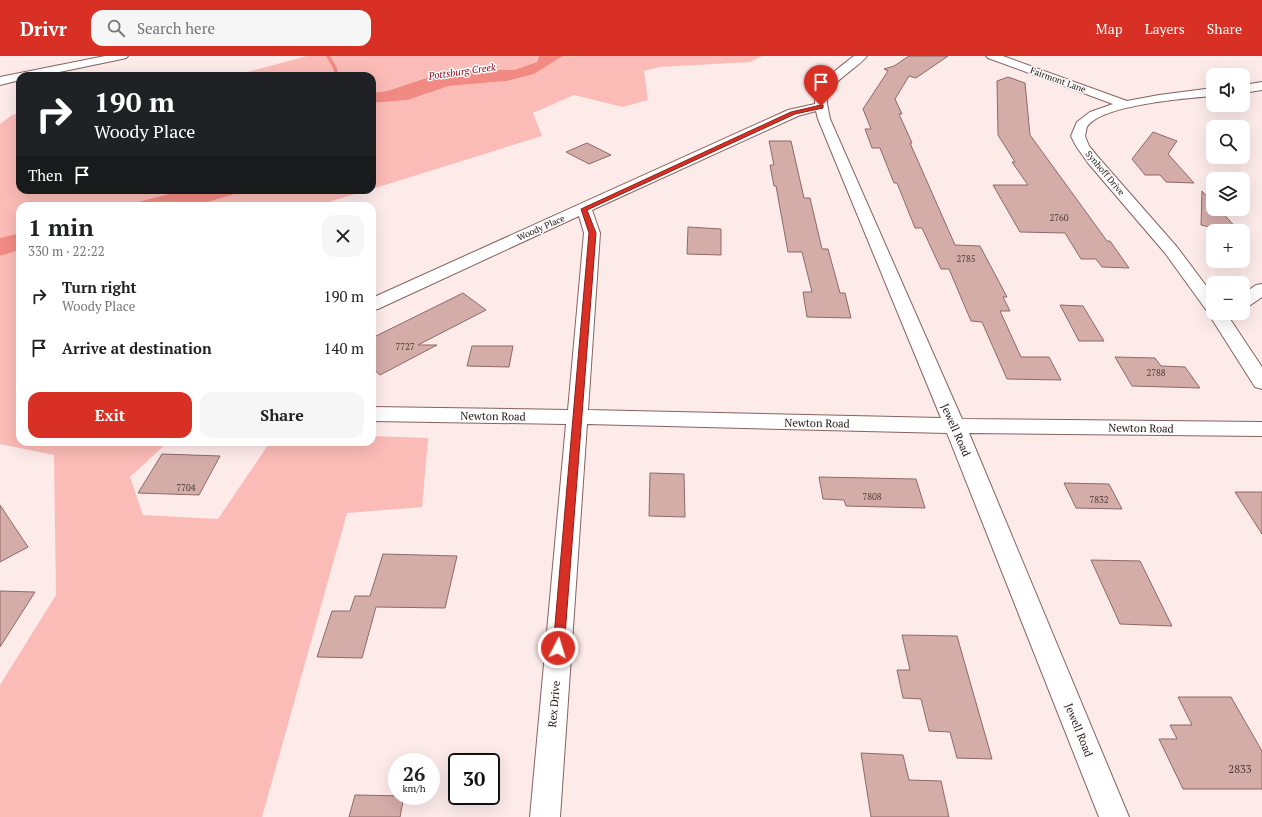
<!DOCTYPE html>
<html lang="en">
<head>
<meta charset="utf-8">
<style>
  :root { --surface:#fff; --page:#f6f6f6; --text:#202124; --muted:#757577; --accent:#d93025 }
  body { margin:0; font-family:"PT Serif",serif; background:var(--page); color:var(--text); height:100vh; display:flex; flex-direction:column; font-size:15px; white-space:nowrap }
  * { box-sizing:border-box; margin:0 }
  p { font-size:13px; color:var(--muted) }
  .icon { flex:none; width:22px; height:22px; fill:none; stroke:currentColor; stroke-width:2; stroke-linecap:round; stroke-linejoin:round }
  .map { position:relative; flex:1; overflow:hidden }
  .panel { position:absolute; left:16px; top:146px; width:360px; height:244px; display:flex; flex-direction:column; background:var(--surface); border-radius:12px; box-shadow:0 4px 16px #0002 }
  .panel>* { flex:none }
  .top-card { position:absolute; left:16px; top:16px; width:360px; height:122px; border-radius:12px; box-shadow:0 4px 16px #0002; background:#202124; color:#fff; overflow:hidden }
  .buttons { position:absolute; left:1206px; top:12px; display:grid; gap:8px }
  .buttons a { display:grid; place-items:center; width:44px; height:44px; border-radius:8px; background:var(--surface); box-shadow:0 4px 16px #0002; font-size:20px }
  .speed { position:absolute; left:388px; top:697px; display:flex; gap:8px; font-size:20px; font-weight:700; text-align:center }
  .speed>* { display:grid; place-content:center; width:52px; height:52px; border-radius:50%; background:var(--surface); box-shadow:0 4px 16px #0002; line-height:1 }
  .speed small { font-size:10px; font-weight:400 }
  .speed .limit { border:2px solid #111; border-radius:6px; background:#fff; color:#111 }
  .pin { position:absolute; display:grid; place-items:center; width:34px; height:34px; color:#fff; margin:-41px -17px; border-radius:50% 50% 50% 0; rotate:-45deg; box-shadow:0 0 4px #0007 }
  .pin .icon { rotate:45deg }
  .me { position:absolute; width:44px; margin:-22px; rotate:5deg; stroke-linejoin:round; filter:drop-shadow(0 0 3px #0008) }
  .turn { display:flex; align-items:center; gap:14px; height:84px; padding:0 12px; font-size:18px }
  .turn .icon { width:52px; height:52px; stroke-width:2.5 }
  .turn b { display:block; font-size:28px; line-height:34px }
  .then { display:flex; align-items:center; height:38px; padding:0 12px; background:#0003; gap:8px; font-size:15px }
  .round { display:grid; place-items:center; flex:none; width:42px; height:42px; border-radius:12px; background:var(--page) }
  .overview { display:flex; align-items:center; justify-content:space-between; height:68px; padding:0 12px }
  h1 { font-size:24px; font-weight:700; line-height:30px }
  .action { display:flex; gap:8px; margin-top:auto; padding:8px 12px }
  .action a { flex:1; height:46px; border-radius:12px; background:var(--accent); color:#fff; font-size:16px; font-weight:700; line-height:46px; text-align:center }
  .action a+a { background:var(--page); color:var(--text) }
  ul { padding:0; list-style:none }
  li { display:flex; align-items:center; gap:12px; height:52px; padding:0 12px }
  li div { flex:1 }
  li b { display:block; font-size:15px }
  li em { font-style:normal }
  header { display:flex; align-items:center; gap:24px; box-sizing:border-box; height:56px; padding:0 20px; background:var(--accent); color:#fff }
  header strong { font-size:19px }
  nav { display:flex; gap:22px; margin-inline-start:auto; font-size:14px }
  .search { width:280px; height:36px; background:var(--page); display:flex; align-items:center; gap:10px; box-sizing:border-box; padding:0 14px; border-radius:12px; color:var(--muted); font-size:15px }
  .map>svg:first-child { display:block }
  .green { fill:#fbbbb6 }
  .water { fill:#f28a84 }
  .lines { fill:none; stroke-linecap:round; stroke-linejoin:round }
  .stream { fill:#f28a84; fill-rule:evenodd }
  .building { fill:#d4aca8; stroke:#8e6967 }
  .street-casing { stroke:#86625f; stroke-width:2 }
  .street { fill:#fff; fill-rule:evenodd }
  .route { fill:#d93025; stroke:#8d1f18 }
  .labels { text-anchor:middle; stroke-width:3; stroke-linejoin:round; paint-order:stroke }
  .far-street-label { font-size:9px; fill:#221413; stroke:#fdfdfd }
  .number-label { font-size:9px; fill:#4e3a38 }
  .far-water-label { font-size:10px; font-style:italic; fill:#8a0618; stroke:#fdfdfd }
  .street-label { font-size:11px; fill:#221413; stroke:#fdfdfd }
  .near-number-label { font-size:11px; fill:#4e3a38 }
</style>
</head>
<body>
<header>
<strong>Drivr</strong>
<div class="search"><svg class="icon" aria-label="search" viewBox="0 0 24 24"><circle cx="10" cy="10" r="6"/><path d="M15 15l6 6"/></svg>Search here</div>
<nav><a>Map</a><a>Layers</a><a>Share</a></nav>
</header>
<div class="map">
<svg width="1262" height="761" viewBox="0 0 1262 761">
  <rect width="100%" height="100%" fill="#fdebea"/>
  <!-- green -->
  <path class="green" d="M307 0H539L537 6 514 14 465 13 435 19 387 35 372 37V20H233Z
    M563 0H762L750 6 659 11 644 15 648 44 623 51 574 39 533 57 542 80 372 133V47L408 44 449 30 507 25 534 18Z
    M20 57V134H184L122 150H20V177L0 182V68L12 59Z
    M249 134H368L316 150H194Z
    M20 194V386H168L130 421 143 459 218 463 270 386H372V380L428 382 422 451 347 457 262 761H0V629L56 539 54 399 0 388V200Z"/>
  <!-- water -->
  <path class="water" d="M539 0H563L534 18 507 25 449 30 408 44 372 47V37L387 35 435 19 466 13 514 14 537 6Z
    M184 134H249L194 150H122Z
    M20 177V194L0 200V182Z"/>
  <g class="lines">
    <!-- stream -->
    <path class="stream" d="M326 0H330L337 12 339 20H335L333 12Z"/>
  </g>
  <!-- building -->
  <path class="building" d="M909 0H948L916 22 909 20 895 43 902 58H899L912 87H910L955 189 980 190 1007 241H1003L1010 255H1000L1021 301H1049L1061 324 1007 323 982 266 971 265 949 213H941L922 172H915L897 127H894L880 92H872L865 73H871L863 53 888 15 884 13 894 10Z
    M1008 21 1025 27 1030 79 1107 185H1110L1129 212 1102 211 1096 203H1081L1065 177 1020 176 993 129H1028L1012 106H1015L998 79 997 25Z
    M1153 76 1177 85 1168 98 1194 127 1166 126 1160 119H1145L1132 103Z
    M769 85H791L804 142H810L822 193H828L840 237H845L851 262 807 261 803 236H812L802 196H788L776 130H774L770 109H774Z
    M587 87 611 99 589 108 566 96Z
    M1202 135 1213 147V153H1219L1239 175H1227L1201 169Z
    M688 171 721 173V199L687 198Z
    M463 237 486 254 418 289H437L380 319 372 312V282Z
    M1060 249 1083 250 1104 285H1079Z
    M472 290H513L509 311 467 310Z
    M1115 301 1155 302 1161 310 1185 311 1200 332 1132 330Z
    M162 398 220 400 199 439 138 437Z
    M650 417 684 418 685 461 649 460Z
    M819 421 916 423 925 452 846 450 844 444 823 443Z
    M1064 427 1109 428 1122 453 1076 452Z
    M1235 436H1262V478Z
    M0 449 28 491 0 506Z
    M383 498 457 500 445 552 376 551 362 602 317 601 332 555H350L355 540H370Z
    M1091 504 1140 505 1172 570 1120 568Z
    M0 535 35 536 0 591Z
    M902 579 957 580 992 703 957 702 950 676 929 675 921 643 903 642 897 614H910Z
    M1178 641H1231L1262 695V733H1183L1159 683H1177L1170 669H1192Z
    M861 697 903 699 909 724 941 725 949 761H871Z
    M355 739 404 740 400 761H349Z"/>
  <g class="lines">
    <defs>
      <path id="street" d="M105 0H128L126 2 122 3 40 20H20V24L0 29V21Z
        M854 0H867C858 12 830 26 827 41 826 48 829 56 830 63L962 363 1262 366V380L969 377 1129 761H1099L947 377 587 368 560 761H530L566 368 372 365V351L568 354 584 177 579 160 378 253 372 254V242L788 54 815 48C814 28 840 11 854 0ZM816 55 818 63 941 362 588 354 600 177 592 154 798 60Z
        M986 0H1003L1127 45 1159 39 1213 32V40C1188 42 1100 49 1087 71 1086 73 1086 77 1085 80L1089 90 1098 101 1177 191 1213 239V257H1226L1262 311V333L1255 331 1208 257 1209 255H1207L1165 197 1088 107 1076 90 1071 80 1077 66 1090 56 1113 48 988 2Z
        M1262 26V34L1243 37V29Z
        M1262 228V241L1249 250 1243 251V238L1256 229Z"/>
    </defs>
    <!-- street casing -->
    <use href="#street" class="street-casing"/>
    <!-- street -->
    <use href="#street" class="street"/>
  </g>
  <!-- route -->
  <path class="route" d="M821 49H823V52L795 58 587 154 596 177 564 592 563 595 558 597 554 595 553 592 589 177 581 153 791 56Z"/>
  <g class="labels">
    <!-- far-street labels -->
    <g class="far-street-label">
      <text transform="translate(1058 24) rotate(20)" y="3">Fairmont Lane</text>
      <text transform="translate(1105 117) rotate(50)" y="3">Synhoff Drive</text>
      <text transform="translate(541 172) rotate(-24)" y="3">Woody Place</text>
    </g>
    <!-- number labels -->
    <g class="number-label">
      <text x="1059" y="165">2760</text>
      <text x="966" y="206">2785</text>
      <text x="405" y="294">7727</text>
      <text x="1156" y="320">2788</text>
      <text x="186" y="435">7704</text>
      <text x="872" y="444">7808</text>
      <text x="1099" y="447">7832</text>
    </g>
    <!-- far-water labels -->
    <g class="far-water-label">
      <text transform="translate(462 15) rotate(-8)" y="4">Pottsburg Creek</text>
    </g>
    <!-- street labels -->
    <g class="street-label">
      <text transform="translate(493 360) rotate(1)" y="4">Newton Road</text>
      <text transform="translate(817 367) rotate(1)" y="4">Newton Road</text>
      <text transform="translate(1141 372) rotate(1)" y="4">Newton Road</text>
      <text transform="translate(956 374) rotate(66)" y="4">Jewell Road</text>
      <text transform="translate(554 648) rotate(-85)" y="4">Rex Drive</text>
      <text transform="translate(1079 674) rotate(68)" y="4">Jewell Road</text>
    </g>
    <!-- near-number labels -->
    <g class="near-number-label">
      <text x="1240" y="717">2833</text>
    </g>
  </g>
</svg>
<div class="buttons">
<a><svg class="icon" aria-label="sound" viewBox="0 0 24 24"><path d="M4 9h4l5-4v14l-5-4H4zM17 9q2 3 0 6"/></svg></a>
<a><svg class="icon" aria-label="search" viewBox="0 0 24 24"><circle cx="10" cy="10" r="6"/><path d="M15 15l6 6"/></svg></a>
<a><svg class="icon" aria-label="layers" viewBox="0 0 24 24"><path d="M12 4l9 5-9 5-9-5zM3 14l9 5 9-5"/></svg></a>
<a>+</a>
<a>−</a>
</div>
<div class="speed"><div>26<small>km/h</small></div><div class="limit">30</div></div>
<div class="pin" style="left:821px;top:50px;background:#d93025"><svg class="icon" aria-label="arrive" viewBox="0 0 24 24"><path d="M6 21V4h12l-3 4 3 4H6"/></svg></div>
<svg class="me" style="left:558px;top:592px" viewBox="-20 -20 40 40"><circle r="17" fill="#d93025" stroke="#fff" stroke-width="3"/><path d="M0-11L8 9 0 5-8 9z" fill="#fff"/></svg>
<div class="top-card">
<div class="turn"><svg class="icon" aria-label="right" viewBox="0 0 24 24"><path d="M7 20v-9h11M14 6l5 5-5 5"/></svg><div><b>190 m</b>Woody Place</div></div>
<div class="then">Then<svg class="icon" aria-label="arrive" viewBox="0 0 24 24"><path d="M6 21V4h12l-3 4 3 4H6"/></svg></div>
</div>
<section class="panel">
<div class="overview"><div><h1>1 min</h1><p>330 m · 22:22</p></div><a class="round"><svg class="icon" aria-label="close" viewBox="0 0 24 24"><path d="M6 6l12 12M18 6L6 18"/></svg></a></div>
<ul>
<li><svg class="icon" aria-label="right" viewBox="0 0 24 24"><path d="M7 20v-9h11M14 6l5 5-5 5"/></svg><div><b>Turn right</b><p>Woody Place</p></div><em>190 m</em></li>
<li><svg class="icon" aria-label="arrive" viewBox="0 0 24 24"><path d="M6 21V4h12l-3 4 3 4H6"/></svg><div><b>Arrive at destination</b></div><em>140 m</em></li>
</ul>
<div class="action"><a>Exit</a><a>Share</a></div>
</section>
</div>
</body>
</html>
